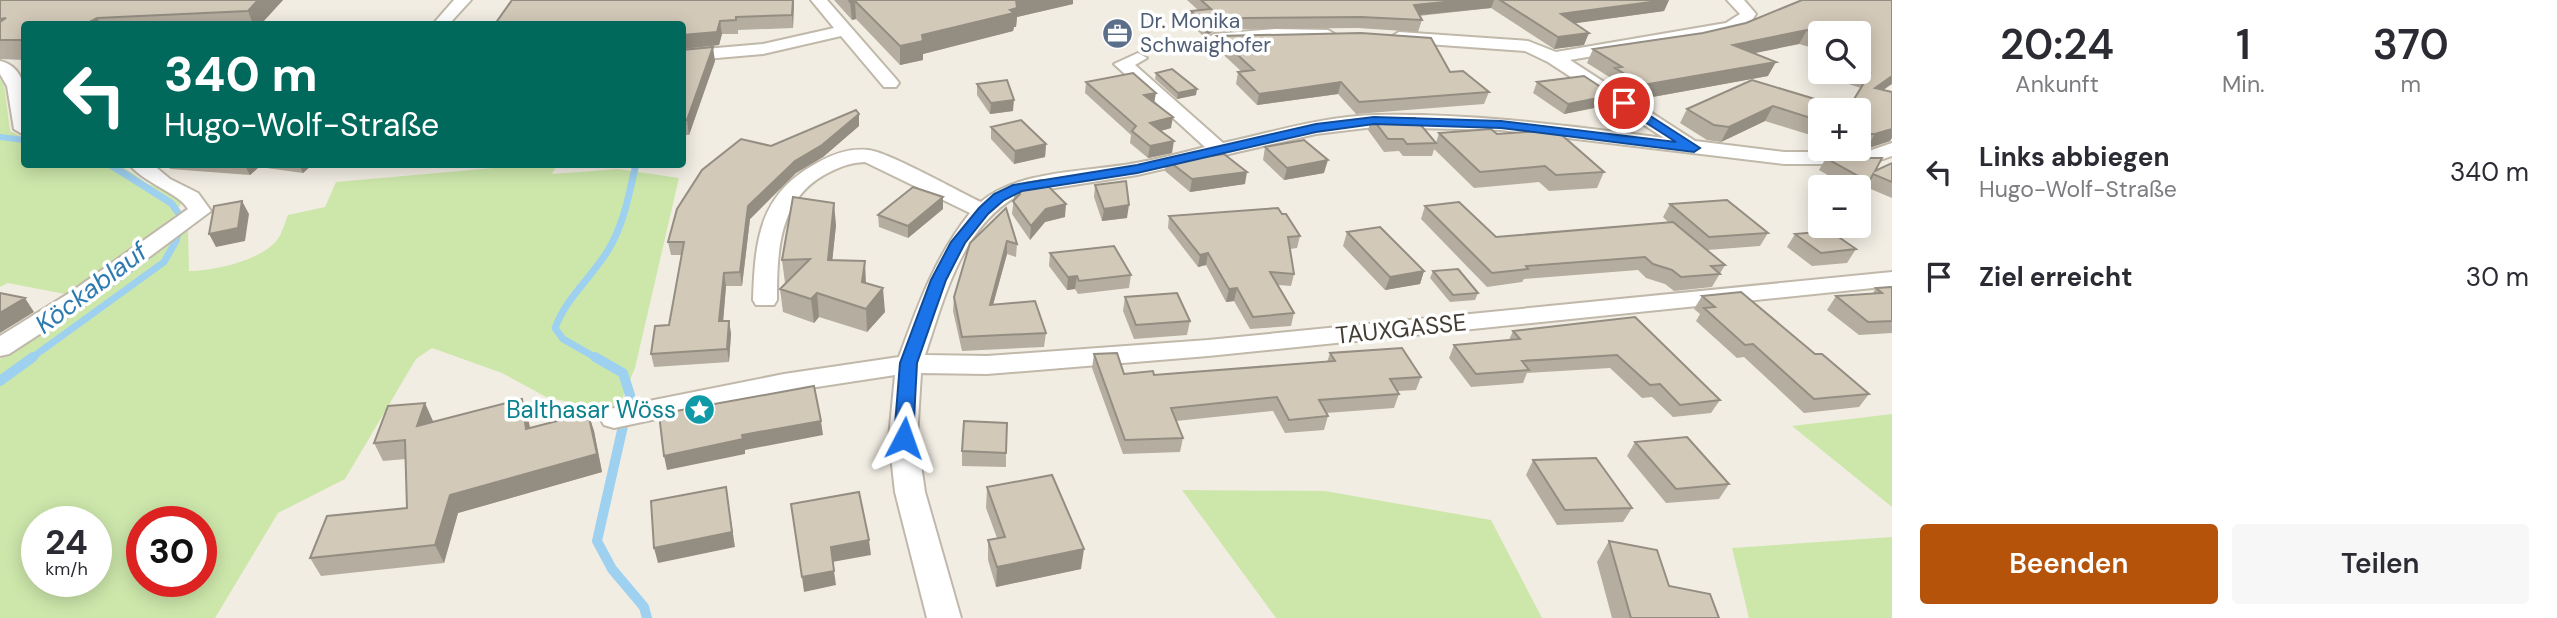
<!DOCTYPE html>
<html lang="de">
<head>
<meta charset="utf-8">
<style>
  :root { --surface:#fff; --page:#f7f7f7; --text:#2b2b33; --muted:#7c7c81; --accent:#b45309 }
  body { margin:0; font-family:"DM Sans",sans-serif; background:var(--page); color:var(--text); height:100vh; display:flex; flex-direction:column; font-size:26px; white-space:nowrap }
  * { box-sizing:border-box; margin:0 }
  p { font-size:23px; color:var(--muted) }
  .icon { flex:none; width:38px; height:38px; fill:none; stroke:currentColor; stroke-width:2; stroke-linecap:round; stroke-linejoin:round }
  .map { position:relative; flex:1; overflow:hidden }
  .sheet { display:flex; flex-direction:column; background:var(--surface); width:665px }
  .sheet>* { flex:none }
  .top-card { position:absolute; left:21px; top:21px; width:665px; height:147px; border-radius:7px; box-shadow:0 4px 18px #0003; background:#00695c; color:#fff; overflow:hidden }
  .buttons { position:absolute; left:1808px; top:21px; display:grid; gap:14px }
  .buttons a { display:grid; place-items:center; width:63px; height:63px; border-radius:7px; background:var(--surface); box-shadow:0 4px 18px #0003; font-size:35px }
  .speed { position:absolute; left:21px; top:506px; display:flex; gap:14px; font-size:35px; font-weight:700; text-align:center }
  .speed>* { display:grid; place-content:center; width:91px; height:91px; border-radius:50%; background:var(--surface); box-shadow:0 4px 18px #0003; line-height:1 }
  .speed small { font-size:18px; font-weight:400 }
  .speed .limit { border:10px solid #d22; background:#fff; color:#111 }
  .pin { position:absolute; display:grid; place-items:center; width:60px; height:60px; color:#fff; margin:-30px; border:4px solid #fff; border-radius:50%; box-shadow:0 2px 7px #0007 }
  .me { position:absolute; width:77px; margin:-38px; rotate:4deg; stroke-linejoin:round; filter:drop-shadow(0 0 5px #0008) }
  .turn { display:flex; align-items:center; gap:24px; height:147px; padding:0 28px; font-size:32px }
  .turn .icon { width:91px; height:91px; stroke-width:2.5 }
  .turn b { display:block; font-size:49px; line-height:60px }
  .eta { display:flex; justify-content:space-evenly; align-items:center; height:119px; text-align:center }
  .eta b { font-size:42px; font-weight:600; line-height:49px }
  .primary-button { display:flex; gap:14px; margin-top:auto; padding:14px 28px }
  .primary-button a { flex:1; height:80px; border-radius:7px; background:var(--accent); color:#fff; font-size:28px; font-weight:600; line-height:80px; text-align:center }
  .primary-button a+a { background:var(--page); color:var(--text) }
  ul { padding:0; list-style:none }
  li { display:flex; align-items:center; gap:21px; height:105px; padding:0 28px }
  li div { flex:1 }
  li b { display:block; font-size:26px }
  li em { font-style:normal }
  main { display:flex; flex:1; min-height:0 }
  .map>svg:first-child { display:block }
  .green { fill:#cde7ab; fill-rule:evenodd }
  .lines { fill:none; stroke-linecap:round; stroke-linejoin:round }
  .stream-far2 { stroke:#9ed0f0; stroke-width:6 }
  .stream-far1 { stroke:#9ed0f0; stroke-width:7 }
  .stream { stroke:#9ed0f0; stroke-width:10 }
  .minor-casing { stroke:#c0b8a9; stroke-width:4 }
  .minor { fill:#fff; fill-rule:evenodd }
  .wall { fill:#b5ad9f }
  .shaded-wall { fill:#948d82 }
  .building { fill:#d3c9b9; stroke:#948d82; stroke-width:2 }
  .route { fill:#1a73e8; stroke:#114b97; stroke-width:2 }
  .labels { text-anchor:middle; stroke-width:7; stroke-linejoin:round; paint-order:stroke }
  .far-service-label { font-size:21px; fill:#4e5e75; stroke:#fff; text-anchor:start }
  .street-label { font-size:24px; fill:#443d34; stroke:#fff }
  .culture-label { font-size:24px; fill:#0d838f; stroke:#fff; text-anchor:end }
  .water-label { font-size:26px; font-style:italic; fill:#2d7aaf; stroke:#fff }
</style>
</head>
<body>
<main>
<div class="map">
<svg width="1892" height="618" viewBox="0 0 1892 618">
  <rect width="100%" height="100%" fill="#f2ede3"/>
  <!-- green -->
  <path class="green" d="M0 79 4 84 10 131 24 138V164L120 165 148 184 185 196 170 224 70 295 8 283 0 287Z
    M539 164 557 165 552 174 618 169 679 178 635 368 617 411 548 398 502 373 432 348 416 359 345 479 278 513 215 618H0V359L175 232 188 228 189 271C214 271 260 261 277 240 282 234 285 222 288 215L325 207 336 182ZM37 522H96V581H37ZM142 522H201V581H142Z
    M1892 414V507L1792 426Z
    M1182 490 1325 491 1491 520 1542 618H1276Z
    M1892 537V618H1749L1732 548Z"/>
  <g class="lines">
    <!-- stream-far2 -->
    <path class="stream-far2" d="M0 137 24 140"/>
    <!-- stream-far1 -->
    <path class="stream-far1" d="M30 359 164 262 176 241 182 218 171 203 109 164
      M598 359 563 339 555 328C567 297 590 279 607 252 624 225 629 194 636 164"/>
    <!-- stream -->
    <path class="stream" d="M595 357 623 373 630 395 597 541 612 569 644 607 647 618
      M0 381 33 357"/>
    <defs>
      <path id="minor" d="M454 0H471L449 24H433Z
        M811 0H827L896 79 899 83 896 87H884L841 36 763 54 682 61V51L763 44 834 28Z
        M1727 0H1744L1756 14 1750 23 1731 32 1570 60 1695 141 1784 152H1866L1892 143V156L1868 164H1784L1501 130 1374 127 1316 134 1137 175 1023 193C962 223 945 296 925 355L987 356 1208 340 1892 272V286L1208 356 987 374 921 373 917 438 925 492 961 618H927L895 492 889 438 895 375 784 392 614 428 604 425 600 418 604 411 614 408 784 374 899 357C918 305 935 257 970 213L865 162C848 163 839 167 824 175 778 201 777 253 777 300L774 305H756L753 300C755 240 759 194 817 163 833 154 849 148 868 150 889 152 957 191 981 202 1017 170 1089 172 1136 163 1159 159 1182 153 1205 147L1114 64 1138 53 1147 58 1135 65 1223 143C1273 132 1325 116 1376 115 1473 113 1568 126 1664 138L1548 62 1525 51 1399 42 1391 37 1399 32 1528 41 1556 52 1726 23 1740 14Z
        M1275 29 1328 30 1336 35 1328 40 1275 39 1214 44 1206 39 1214 34Z
        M0 61C33 69 24 109 24 135L14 129 7 86 0 74Z
        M129 164H152L170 179 198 193 211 211 89 302 9 354 0 356V336L71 292 188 209C179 193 145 184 129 164Z"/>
    </defs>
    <!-- minor casing -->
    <use href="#minor" class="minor-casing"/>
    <!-- minor -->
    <use href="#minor" class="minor"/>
  </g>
  <!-- wall -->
  <path class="wall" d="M0 0H283L261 24H24V60L0 59Z
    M794 0 793 28 738 30V34H722L719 45 682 49V24Z
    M834 0H1073V4L1017 17 1016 27H1014L1013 31 923 54V60L900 65 856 19 852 20Z
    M1187 0H1669L1664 11 1574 23 1584 45 1554 49 1491 8 1419 16 1422 20 1418 32 1358 28 1243 29 1214 31 1204 37 1189 22 1191 11 1198 10Z
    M1891 0 1883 90 1890 141 1866 149H1852H1858V110H1820V138L1765 121 1721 142 1707 140 1680 123 1687 109 1752 80 1848 109 1861 88 1833 79 1837 72H1858V33H1820V50L1799 44 1753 53 1768 76 1636 100 1609 82 1611 78 1587 63 1593 49 1703 33Z
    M1217 36 1450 72 1489 92 1484 104 1356 114 1338 94 1257 105 1236 84 1238 72H1242L1215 47Z
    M682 50 715 61 689 135H682Z
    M1156 73 1196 95 1177 99 1155 79Z
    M1086 82 1154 103 1171 128 1161 131 1172 153 1148 158 1130 143 1131 135 1085 93Z
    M1537 82 1609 105 1564 114 1533 93Z
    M977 84 1013 111 990 114 977 95Z
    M1372 118 1436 143 1432 156H1403L1399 151 1384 152 1368 130Z
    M859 126 823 157 796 173 750 219 742 286H726L723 321H729L731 334 729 362 654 367 651 354 669 325 682 255H671L668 242 771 146Z
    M991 127 1046 144 1045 157 1014 164 991 139Z
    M1439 133 1497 134 1604 172 1597 188 1549 191 1539 182 1474 188 1434 149Z
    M1265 147 1324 173 1284 180 1263 160Z
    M1197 158 1245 184 1190 192 1165 171 1166 159Z
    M1826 158 1875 171 1892 163V198L1866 187 1861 195 1858 193V187H1848L1819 170Z
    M168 164H313L303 173 259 167 250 175 170 169Z
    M418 164H450L419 167Z
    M1095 185 1127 218 1102 221 1094 197Z
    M1015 189 1065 217 1045 222 1030 240 1012 214Z
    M1670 204 1768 233 1760 246 1707 250 1725 265 1712 287 1674 291 1665 284 1646 278 1638 270 1524 279 1522 282 1487 287 1421 219 1425 206 1496 237 1669 223 1663 217Z
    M1006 208 1017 244 1016 257 1007 254 993 305 1046 333 1044 347 962 351 953 311 954 297Z
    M943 209 908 238 879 227 878 215Z
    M1282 214 1300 236 1297 248 1290 249 1294 274 1291 286 1278 285 1294 313 1291 326 1250 329 1234 301 1226 302 1206 265 1198 267 1168 228 1169 216Z
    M836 225 832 260 866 283 885 312 867 332 819 317 814 323 783 312 780 289 785 283 782 260Z
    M1347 232 1424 271 1420 284 1385 290 1343 246Z
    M1795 234 1856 249 1847 263 1812 266 1787 247Z
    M1050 253 1131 275 1129 288 1078 294 1075 289 1067 290 1049 266Z
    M1433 271 1478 293 1475 300 1450 302 1430 278Z
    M1892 287V333L1859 335 1827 310 1836 296 1873 293 1876 288Z
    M1702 296 1815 354 1869 394 1859 407 1804 413 1744 357 1737 358 1696 321 1700 314 1694 309Z
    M1125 297 1190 321 1187 335 1134 339 1123 311Z
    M1635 317 1720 400 1711 413 1673 417 1652 397 1642 398 1610 368 1527 373 1523 383 1471 387 1449 358 1454 345 1509 340 1513 331Z
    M1330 353 1421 377 1416 390 1398 391 1399 394 1394 408 1326 413 1328 416 1324 430 1285 433 1273 411 1176 421 1183 438 1180 452 1123 454 1092 368 1094 354 1124 374 1154 375 1327 362Z
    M588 413 594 431 602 472 458 513 444 563 321 576 310 558 407 508 406 459 383 461 374 443 433 421 432 423 528 417 530 428Z
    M1635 442 1729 484 1719 499 1666 503 1627 456Z
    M962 451 1006 453V467L962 466Z
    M1533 460 1632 508 1623 522 1557 525 1526 475Z
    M987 487 1081 569 996 587 988 560V540L997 538 986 508Z
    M1609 541 1669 586 1719 618H1612L1597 562Z"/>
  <!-- shaded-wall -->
  <path class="shaded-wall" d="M258 0H283L261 24H253L248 11Z
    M793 0H794L793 28 792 15Z
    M1016 0H1073V4L1017 17 1016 27H1014L1013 31 923 54V60L900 65V46L922 35Z
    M1464 0H1494L1491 8 1410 16 1414 5Z
    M1669 0 1664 11 1556 26 1561 14Z
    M855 1 856 19 852 20 850 2Z
    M97 18 101 24H86Z
    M1216 20 1214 31 1204 37 1206 25Z
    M720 21 722 34 719 45 682 49V35Z
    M1807 30 1799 44 1726 59 1733 45Z
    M1589 33 1584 45 1554 49 1558 37Z
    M713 47 715 61 689 135 687 120Z
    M1776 62 1768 76 1636 100 1643 85Z
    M1892 76V84L1866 102 1875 88Z
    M1341 82 1338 94 1257 105 1259 94Z
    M1197 89 1196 95 1177 99 1178 93Z
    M1156 93 1154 104 1144 95Z
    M1613 95 1609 105 1564 114 1568 104Z
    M1014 100 1013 111 990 114 991 103Z
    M1773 106 1765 121 1721 142 1729 127Z
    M859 114V126L823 157 796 173 750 219 742 286 740 272 748 206 795 161Z
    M1173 117 1171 128 1149 134 1150 123Z
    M1892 129V138L1890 141 1866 149 1875 134Z
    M1174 141 1172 153 1148 158 1150 146Z
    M1046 144 1045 157 1014 164 1015 151Z
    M1328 160 1324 173 1284 180 1287 168Z
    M244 164H258L259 167 250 175Z
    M299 164H313L303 173Z
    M1247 172 1245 184 1190 192 1192 179Z
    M943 197V209L908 238V226Z
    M242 201 249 214 245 241 216 247 209 234Z
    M834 203 836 225 830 283 828 260Z
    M1066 204 1065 217 1045 222 1030 240 1031 226 1046 209Z
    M1129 205 1127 218 1102 221 1104 209Z
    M1007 241V254L989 319 990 305Z
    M1208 253 1206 265 1198 267 1200 255Z
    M865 261 866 284 862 282Z
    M1424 271 1420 284 1385 290 1390 277Z
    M724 273 726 286 722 335 719 321Z
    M1077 276 1075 289 1067 290 1068 277Z
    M883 288 885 312 867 332 866 309Z
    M1237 288 1234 301 1226 302 1229 289Z
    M817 293 819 317 814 323 811 299Z
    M25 298 34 312 0 333V313Z
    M729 321 731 334 729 362 727 349Z
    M522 399 528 417 533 447 526 429Z
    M425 403 433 421 425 445 417 426Z
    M588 413 594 431 602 472 458 513 444 563 435 545 450 495Z
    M821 421 823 435 745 450V454L667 470 664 456 742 435Z
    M726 487 735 547 658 563 654 548Z
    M869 540 871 555 832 562 831 547Z
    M1084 549 1081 569 996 587 997 567Z
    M834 571 836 585 804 592 802 577Z"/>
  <!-- building -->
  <path class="building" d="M0 0H258L248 11 97 18 86 24H24V40H0V22L6 18 0 19Z
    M512 0H793L792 15 736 17V20L720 21 717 32 682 35V24H495Z
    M849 0H1016L1017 8 1010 10 1014 13 922 35 923 41 900 46 855 1 850 2Z
    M1201 0H1464L1414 5 1422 20 1361 17 1245 18 1216 20 1206 25 1191 11 1211 9Z
    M1500 0H1666L1561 14 1589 33 1558 37Z
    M1802 0H1892V76L1875 88 1892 92V129L1875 134H1864L1858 133V110H1820V121L1773 106 1729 127 1714 125 1687 109 1752 80 1848 109 1870 73 1858 70V49L1861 47 1858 46V33L1820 34 1807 30 1733 45 1776 62 1643 85 1615 68 1622 67 1593 49 1703 33 1746 23Z
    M1361 33 1431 38 1450 72 1463 71 1489 92 1359 102 1341 82 1259 94 1238 72 1254 70 1217 36Z
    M713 47 687 120H682V50Z
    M1172 69 1197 89 1178 93 1156 73Z
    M1133 73 1156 93 1144 95 1173 117 1150 123 1174 141 1150 146 1132 131 1136 126 1086 82Z
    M1584 76 1613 95 1568 104 1537 82Z
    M1007 80 1014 100 991 103 977 84Z
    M856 110 859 114 822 145 795 161 748 206 740 272 724 273 719 321H729L727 349 651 354 655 326 669 325 684 242H668L677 209 702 170 741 139 771 146Z
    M1372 118H1415L1436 143 1407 144 1403 139H1388Z
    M1021 120 1046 144 1015 151 991 127Z
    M1491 129 1497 134 1556 130 1604 172 1556 175 1545 166 1480 172 1439 133Z
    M1304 140 1328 160 1287 168 1265 147Z
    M1191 153 1197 158 1224 154 1247 172 1192 179 1166 159Z
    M1826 158H1882L1875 171 1892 163V182L1873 174 1869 182Z
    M1042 180 1066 204 1046 209 1031 226 1013 201 1020 194 1015 189 1025 183Z
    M1126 181 1129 205 1104 209 1095 185Z
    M913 187 943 197 908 226 878 215Z
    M793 197 834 203 828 260 865 261 862 282 883 288 866 309 817 293 811 299 780 289 810 259 782 260Z
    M1727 200 1768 233 1709 237 1670 204Z
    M242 201 238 228 209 234 214 206Z
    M1459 202 1496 237 1673 222 1725 265 1711 266 1720 274 1681 277 1672 270 1653 264 1645 257 1526 266 1528 269 1492 273 1425 206Z
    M1006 208 1017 244 1007 241 990 305 1035 301 1046 333 962 337 954 297 970 243Z
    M1278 208 1282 214H1286L1300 236 1288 237 1294 274 1270 272 1294 313 1253 317 1237 288 1229 289 1208 253 1200 255 1169 216Z
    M1380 227 1424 271 1390 277 1347 232Z
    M1830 231 1856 249 1821 253 1795 234Z
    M1114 246 1131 275 1079 281 1077 276 1068 277 1050 253Z
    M1458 269 1478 293 1453 295 1433 271Z
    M1892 287V321L1868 322 1836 296 1882 293 1876 288Z
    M1741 292 1815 354H1822L1869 394 1814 399 1753 344 1745 345 1704 308 1715 307 1702 296Z
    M0 293 25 298 0 313Z
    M1177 293 1190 321 1136 325 1125 297Z
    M1635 317 1720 400 1680 405 1660 384 1650 385 1617 355 1522 361 1529 370 1476 374 1454 345 1520 339 1513 331Z
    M1402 348 1421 377 1390 379 1399 394 1319 400 1328 416 1289 420 1277 397 1171 408 1183 438 1125 440 1094 354 1117 353 1124 374 1153 371 1154 375 1335 361 1330 353Z
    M814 386 821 421 742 435 743 439 664 456 659 414Z
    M522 399 526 429 588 413 597 454 450 495 435 545 310 558 327 516 407 508 405 440 374 443 388 406 425 403 417 426Z
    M964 421 1007 423 1006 453 962 451Z
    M1687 437 1729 484 1676 489 1635 442Z
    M1596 458 1632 508 1565 510 1533 460Z
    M1052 475 1084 549 997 567 988 540 1005 537 987 487Z
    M726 487 732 532 654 548 651 501Z
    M859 492 869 540 831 547 834 571 802 577 791 504Z
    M1609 541 1657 550 1669 586 1710 594 1719 618H1631Z"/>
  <!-- route -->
  <path class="route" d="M1624 99 1700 148 1694 152 1501 128 1374 124 1316 132 1137 173 1022 191 1004 200 988 214 965 243 946 280 917 363 913 438 904 445 894 438 900 363 931 280 951 242 979 208 994 194 1013 185 1137 165 1316 124 1374 117 1501 121 1676 142 1620 106V101Z"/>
  <!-- icons -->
  <defs>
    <symbol id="office-disc" viewBox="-11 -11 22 22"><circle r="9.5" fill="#5c6f8a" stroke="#fff"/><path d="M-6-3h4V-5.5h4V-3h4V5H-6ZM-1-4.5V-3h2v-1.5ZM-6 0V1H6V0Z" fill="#fff"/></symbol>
    <symbol id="sight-disc" viewBox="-11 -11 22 22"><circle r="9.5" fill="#0f9aa8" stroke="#fff"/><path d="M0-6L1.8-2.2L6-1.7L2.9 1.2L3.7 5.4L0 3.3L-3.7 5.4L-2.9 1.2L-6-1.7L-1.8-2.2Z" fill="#fff"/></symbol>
  </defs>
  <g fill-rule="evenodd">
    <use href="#office-disc" x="1100" y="16" width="35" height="35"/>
    <use href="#sight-disc" x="682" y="392" width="35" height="35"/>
  </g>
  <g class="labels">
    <!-- far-service labels -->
    <g class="far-service-label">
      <text x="1140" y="28">Dr. Monika<tspan x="1140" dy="24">Schwaighofer</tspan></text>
    </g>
    <!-- street labels -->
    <g class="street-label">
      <text transform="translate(1401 329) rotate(-6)" y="8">TAUXGASSE</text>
    </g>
    <!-- culture labels -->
    <g class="culture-label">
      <text x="676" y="418">Balthasar Wöss</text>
    </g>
    <!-- water labels -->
    <g class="water-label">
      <text transform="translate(91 288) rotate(-37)" y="9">Köckablauf</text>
    </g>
  </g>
</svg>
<div class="buttons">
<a><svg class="icon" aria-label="search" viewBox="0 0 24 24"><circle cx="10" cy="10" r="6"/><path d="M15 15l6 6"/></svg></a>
<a>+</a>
<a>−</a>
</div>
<div class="speed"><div>24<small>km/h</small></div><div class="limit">30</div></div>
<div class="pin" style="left:1624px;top:103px;background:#d93025"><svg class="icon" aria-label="arrive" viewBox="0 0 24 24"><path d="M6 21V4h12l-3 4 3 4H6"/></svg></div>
<svg class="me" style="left:904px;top:438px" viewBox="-20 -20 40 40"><path d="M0-17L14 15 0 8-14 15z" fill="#1a73e8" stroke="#fff" stroke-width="4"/></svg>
<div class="top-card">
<div class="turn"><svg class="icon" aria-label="left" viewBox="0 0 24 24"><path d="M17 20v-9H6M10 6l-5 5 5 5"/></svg><div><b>340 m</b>Hugo-Wolf-Straße</div></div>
</div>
</div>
<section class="sheet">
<div class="eta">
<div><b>20:24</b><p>Ankunft</p></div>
<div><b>1</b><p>Min.</p></div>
<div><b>370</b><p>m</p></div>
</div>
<ul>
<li><svg class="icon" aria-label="left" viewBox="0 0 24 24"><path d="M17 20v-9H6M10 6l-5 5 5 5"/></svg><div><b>Links abbiegen</b><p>Hugo-Wolf-Straße</p></div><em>340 m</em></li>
<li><svg class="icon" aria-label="arrive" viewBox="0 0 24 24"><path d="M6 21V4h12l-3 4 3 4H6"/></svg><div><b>Ziel erreicht</b></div><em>30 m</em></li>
</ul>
<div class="primary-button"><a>Beenden</a><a>Teilen</a></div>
</section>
</main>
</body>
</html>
